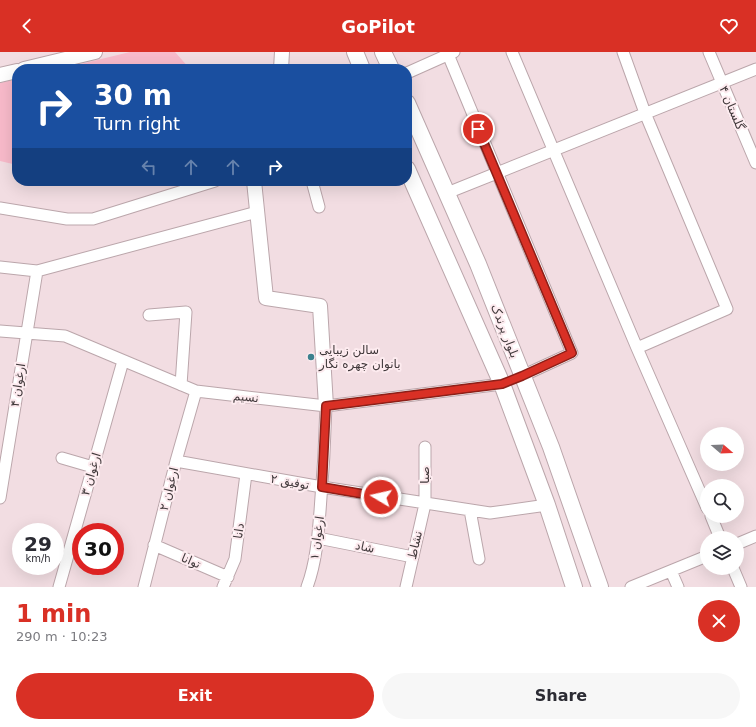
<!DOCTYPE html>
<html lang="en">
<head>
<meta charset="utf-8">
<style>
  :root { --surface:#fff; --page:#f7f7f7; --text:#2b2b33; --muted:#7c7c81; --accent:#d93025 }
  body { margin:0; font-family:"DejaVu Sans",Cairo,sans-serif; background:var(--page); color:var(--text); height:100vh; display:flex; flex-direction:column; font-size:15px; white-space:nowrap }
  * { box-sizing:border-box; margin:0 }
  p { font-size:13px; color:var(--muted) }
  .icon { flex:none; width:22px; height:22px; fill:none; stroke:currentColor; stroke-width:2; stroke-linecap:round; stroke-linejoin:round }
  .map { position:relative; height:535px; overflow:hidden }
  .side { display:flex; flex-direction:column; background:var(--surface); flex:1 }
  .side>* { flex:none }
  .hud { position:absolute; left:12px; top:12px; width:400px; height:122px; border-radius:16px; box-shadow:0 4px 16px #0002; background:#1a4fa0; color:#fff; overflow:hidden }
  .needle { width:26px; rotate:109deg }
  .controls { position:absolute; left:700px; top:375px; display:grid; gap:8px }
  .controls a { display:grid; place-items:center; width:44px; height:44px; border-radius:50%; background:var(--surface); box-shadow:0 4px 16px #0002; font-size:20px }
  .speed { position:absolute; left:12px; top:471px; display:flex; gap:8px; font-size:20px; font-weight:700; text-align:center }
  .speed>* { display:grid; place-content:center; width:52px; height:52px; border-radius:50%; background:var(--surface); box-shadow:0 4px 16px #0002; line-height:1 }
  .speed small { font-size:10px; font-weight:400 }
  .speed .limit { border:6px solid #d22; background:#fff; color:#111 }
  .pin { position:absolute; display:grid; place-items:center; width:34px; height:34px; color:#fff; margin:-17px; border:2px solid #fff; border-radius:50%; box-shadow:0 1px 4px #0007 }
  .me { position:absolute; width:44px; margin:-22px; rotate:279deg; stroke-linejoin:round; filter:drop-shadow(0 0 3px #0008) }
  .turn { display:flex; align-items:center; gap:14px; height:84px; padding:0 16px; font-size:18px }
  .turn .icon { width:52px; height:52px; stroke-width:2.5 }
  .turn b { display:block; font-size:28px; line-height:34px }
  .lanes { display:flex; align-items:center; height:38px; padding:0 16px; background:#0003; justify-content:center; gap:20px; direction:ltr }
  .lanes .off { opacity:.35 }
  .round { display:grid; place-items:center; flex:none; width:42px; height:42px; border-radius:21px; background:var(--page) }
  .summary { display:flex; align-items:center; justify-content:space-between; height:68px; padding:0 16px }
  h1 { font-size:24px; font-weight:700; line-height:30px; color:var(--accent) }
  .primary-button { display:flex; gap:8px; margin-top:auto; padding:8px 16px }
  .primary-button a { flex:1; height:46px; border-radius:24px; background:var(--accent); color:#fff; font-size:16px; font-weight:700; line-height:46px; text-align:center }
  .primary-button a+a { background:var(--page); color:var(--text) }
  header { display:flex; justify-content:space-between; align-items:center; height:52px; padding:0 16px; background:var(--accent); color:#fff; font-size:18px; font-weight:700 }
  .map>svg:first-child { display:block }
  .green { fill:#f8baca }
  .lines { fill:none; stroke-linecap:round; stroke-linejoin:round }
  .minor-casing { stroke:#bba6ab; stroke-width:13 }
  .tertiary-casing { stroke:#bba6ab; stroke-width:16 }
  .secondary-casing { stroke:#bba6ab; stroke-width:18 }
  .minor { stroke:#fff; stroke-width:11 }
  .tertiary { stroke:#fff; stroke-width:14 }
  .secondary { stroke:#fff; stroke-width:16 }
  .route-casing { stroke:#8d1f18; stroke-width:10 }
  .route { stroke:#d93025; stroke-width:7 }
  .poi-dot { fill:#3c818e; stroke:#fdebef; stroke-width:1.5 }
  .labels { text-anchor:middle; stroke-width:4; stroke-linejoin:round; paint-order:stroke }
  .street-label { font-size:12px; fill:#41393b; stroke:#fdebef }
  .poi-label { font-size:12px; fill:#41393b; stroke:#fdebef; text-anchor:start }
</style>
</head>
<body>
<header><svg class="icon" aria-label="back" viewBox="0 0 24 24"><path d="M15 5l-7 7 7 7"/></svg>GoPilot<svg class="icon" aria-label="heart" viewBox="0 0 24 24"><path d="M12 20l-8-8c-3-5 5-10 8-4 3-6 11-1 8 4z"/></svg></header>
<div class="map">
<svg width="756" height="535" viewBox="0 0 756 535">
  <rect width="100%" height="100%" fill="#f2dde2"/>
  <!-- green -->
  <path class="green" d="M130 0H175L190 17H60Z
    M17 27V113L0 109V31Z"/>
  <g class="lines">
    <defs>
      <path id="minor" d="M447 0 572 301 522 324
        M512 0 637 296 707 456
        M623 0 645 61 727 257 637 296
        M709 0 756 111
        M407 21 454 0
        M312 129 319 155
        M447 141 756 17
        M0 156 67 167H93L215 129
        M0 215 37 219 257 160
        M149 263 186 260 181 333
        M0 279 65 284 196 339 326 354 502 332
        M62 406 93 415
        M176 409 322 435 490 461 547 453
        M0 446 37 219
        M470 458 479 507
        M711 464 720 486
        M318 486 413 505
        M737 492 756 484
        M154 493 228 525
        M733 516 741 535
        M671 519 678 535
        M59 535 123 309
        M144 535 176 409 196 339
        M223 535 235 507 246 422
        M307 535C316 511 318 485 320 459 323 424 325 389 326 354
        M406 535 425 452V395
        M631 535 707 504"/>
      <path id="tertiary" d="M24 17 95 0
        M281 17 282 0
        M0 23 17 19
        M254 129 266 246 320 254 326 354"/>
      <path id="secondary" d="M355 0 362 17
        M383 0 391 17
        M407 51 478 212 551 395 600 535
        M407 117 502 332 547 453 574 535"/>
    </defs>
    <!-- minor casing -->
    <use href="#minor" class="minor-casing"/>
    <!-- tertiary casing -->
    <use href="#tertiary" class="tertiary-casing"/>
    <!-- secondary casing -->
    <use href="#secondary" class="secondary-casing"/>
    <!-- minor -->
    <use href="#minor" class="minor"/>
    <!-- tertiary -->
    <use href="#tertiary" class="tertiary"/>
    <!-- secondary -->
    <use href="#secondary" class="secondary"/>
  </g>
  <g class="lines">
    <defs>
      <path id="route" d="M381 445 322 435 326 354 502 332 522 324 572 301 478 77"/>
    </defs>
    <!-- route casing -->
    <use href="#route" class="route-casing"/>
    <!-- route -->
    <use href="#route" class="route"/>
  </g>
  <!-- markers -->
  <circle class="poi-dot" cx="311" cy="305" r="4"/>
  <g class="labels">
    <!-- street labels -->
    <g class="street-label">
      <text transform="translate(732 56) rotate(67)" y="4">گلستان ۴</text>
      <text transform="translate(505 279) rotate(69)" y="4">بلوار پرندک</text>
      <text transform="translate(18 333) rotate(-81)" y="4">ارغوان ۴</text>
      <text transform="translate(246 345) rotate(6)" y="4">نسیم</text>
      <text transform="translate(91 422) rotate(-74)" y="4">ارغوان ۳</text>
      <text transform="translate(425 423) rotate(-90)" y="4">صبا</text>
      <text transform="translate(290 430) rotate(10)" y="4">توفیق ۲</text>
      <text transform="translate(169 437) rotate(-76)" y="4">ارغوان ۲</text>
      <text transform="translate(239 479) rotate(-82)" y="4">دانا</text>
      <text transform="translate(317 486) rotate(-82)" y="4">ارغوان ۱</text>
      <text transform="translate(415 493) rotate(-77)" y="4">نشاط</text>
      <text transform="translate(365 495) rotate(12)" y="4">شاد</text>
      <text transform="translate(191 509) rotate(23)" y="4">توانا</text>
    </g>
    <!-- poi labels -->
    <g class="poi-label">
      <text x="319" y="302">سالن زیبایی<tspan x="319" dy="14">بانوان چهره نگار</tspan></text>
    </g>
  </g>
</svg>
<div class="controls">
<a><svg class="needle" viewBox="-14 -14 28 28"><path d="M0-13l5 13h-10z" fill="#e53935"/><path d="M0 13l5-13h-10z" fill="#7c7c81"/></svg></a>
<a><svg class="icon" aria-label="search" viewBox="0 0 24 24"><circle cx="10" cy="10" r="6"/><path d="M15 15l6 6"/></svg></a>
<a><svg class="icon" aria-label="layers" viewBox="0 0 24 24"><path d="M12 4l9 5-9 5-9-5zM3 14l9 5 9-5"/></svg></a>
</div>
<div class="speed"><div>29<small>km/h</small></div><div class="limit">30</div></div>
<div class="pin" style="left:478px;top:77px;background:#d93025"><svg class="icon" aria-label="arrive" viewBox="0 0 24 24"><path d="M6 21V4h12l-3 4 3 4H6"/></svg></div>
<svg class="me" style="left:381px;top:445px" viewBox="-20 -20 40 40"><circle r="17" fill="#d93025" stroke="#fff" stroke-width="3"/><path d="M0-11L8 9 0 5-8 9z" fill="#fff"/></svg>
<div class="hud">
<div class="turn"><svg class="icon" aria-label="right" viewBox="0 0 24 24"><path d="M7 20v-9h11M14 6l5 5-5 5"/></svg><div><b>30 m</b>Turn right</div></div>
<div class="lanes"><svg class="icon off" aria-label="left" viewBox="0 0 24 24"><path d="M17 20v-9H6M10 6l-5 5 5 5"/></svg><svg class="icon off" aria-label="ahead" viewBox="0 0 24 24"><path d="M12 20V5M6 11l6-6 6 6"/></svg><svg class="icon off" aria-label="ahead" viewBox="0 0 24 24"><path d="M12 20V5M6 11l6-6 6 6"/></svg><svg class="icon" aria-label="right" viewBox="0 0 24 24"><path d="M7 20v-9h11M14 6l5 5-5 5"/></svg></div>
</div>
</div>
<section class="side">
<div class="summary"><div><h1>1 min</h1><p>290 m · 10:23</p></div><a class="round" style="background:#d93025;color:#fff"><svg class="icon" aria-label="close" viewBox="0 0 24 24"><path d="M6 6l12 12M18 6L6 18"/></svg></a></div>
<div class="primary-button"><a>Exit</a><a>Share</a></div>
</section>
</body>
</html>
